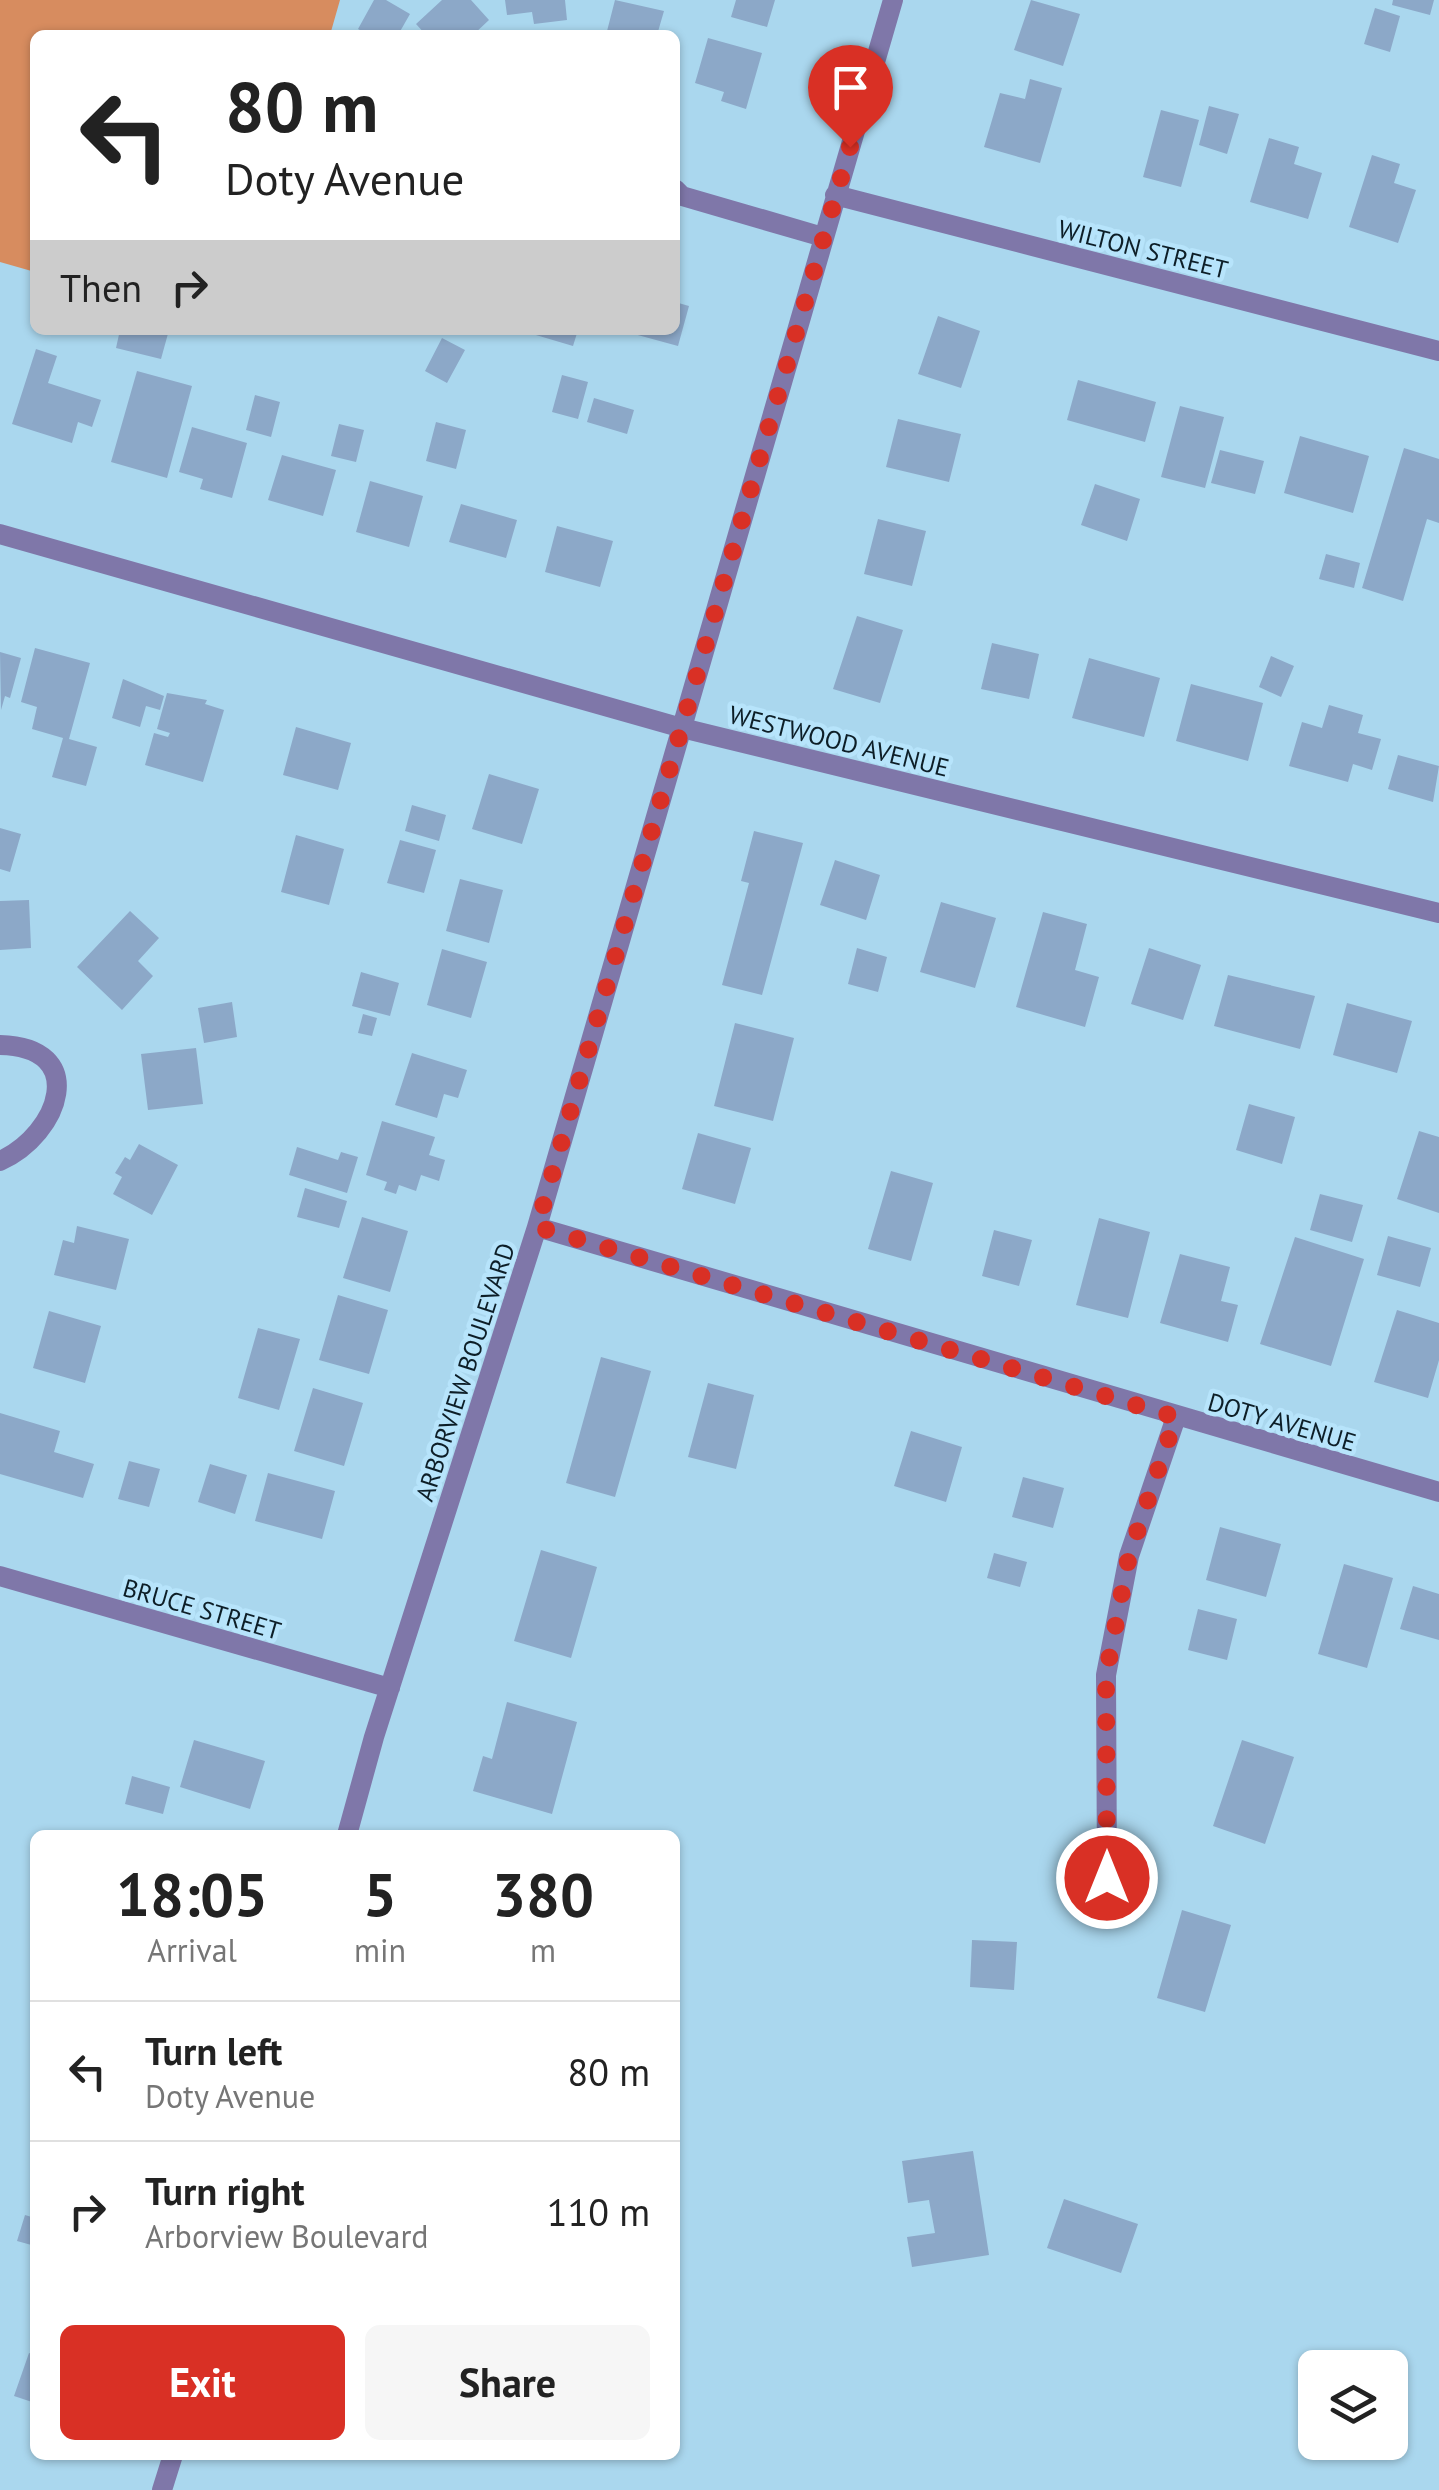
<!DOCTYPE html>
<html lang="en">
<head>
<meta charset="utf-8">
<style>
  :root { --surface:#fff; --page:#f6f6f6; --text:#222; --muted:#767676; --line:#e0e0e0; --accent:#d93025 }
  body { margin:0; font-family:"PT Sans",sans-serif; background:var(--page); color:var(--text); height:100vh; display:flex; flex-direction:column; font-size:38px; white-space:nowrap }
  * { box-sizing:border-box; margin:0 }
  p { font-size:32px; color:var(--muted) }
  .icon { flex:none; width:55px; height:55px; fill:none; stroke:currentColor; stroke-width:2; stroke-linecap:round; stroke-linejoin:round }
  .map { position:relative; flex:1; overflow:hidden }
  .details { position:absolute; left:30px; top:1830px; width:650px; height:630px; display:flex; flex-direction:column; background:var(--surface); border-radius:15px; box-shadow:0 2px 8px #0004 }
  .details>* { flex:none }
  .guide { position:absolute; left:30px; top:30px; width:650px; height:305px; border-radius:15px; box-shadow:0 2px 8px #0004; background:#fff; color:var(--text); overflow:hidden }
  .fabs { position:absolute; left:1298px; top:2350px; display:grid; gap:20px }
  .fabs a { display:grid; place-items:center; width:110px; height:110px; border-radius:15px; background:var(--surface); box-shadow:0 2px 8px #0004; font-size:50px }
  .pin { position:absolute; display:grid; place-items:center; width:85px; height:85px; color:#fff; margin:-102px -42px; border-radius:50% 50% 50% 0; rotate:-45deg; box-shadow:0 0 10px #0007 }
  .pin .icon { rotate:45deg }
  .me { position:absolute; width:110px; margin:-55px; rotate:0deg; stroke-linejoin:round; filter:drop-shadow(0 0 8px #0008) }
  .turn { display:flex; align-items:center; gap:35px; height:210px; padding:0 30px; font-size:45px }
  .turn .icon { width:130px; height:130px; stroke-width:2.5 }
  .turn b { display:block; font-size:70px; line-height:85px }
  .then { display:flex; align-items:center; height:95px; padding:0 30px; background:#0003; gap:20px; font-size:38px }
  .eta { display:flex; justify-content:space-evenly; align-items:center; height:170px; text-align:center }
  .eta b { font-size:60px; font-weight:700; line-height:70px }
  .button { display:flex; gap:20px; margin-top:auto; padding:20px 30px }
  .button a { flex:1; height:115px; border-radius:15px; background:var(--accent); color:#fff; font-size:40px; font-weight:700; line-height:115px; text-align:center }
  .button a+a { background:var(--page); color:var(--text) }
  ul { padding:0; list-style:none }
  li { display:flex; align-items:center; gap:30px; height:140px; padding:0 30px; border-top:2px solid var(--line) }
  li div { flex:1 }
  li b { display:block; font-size:38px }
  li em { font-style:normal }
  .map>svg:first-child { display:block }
  .forest { fill:#d78c5f }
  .building { fill:#8ca8c8 }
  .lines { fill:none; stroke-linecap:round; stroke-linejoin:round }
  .street { stroke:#7f77a9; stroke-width:20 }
  .route { stroke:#d93025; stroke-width:18; stroke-dasharray:0 32.4 }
  .labels { text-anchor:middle; stroke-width:9; stroke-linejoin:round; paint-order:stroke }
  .street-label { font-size:25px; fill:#0d1e27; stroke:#b7e4fb }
</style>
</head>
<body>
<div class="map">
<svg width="1439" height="2490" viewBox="0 0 1439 2490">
  <rect width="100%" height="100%" fill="#aad7ee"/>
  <!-- forest -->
  <path class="forest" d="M0 0H340L330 35H35V272L0 262Z"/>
  <!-- building -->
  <path class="building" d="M374 0H386L410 14 398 35H369L358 29Z
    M442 0H471L489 20 473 35H426L416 24Z
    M505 0H565L567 20 534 24 532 12 507 15Z
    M615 0 664 11 657 35H606Z
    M736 0H775L767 27 731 17Z
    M1031 0 1080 14 1063 66 1014 50Z
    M1393 0H1434L1430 15 1392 5Z
    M1375 8 1400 16 1390 52 1364 44Z
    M708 38 762 53 746 109 721 101 724 92 695 83Z
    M1030 79 1062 88 1040 163 984 147 1000 93 1025 99Z
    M1209 106 1239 114 1227 154 1199 145Z
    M1161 110 1199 120 1181 187 1143 177Z
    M1269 138 1299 147 1294 164 1322 173 1308 219 1250 202Z
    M1372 155 1400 164 1394 183 1416 190 1398 243 1349 227Z
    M675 302 689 306 678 346 623 331 675 330Z
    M938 316 980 331 961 388 918 374Z
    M120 330H169L161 359 116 348Z
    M519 330H578L573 346Z
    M442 338 465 350 447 383 425 371Z
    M36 349 57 356 48 383 101 400 92 427 78 422 72 443 12 424Z
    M137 371 192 386 167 478 111 462Z
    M562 375 588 382 578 419 552 412Z
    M1078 380 1156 402 1145 442 1067 420Z
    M255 395 280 402 271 437 246 430Z
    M594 398 634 410 627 434 587 422Z
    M1180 406 1224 417 1205 488 1161 477Z
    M898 419 961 434 949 482 886 467Z
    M436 422 466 430 456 469 426 461Z
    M339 424 364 430 356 462 331 456Z
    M192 427 247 443 232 498 200 489 203 479 179 472Z
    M1300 436 1369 456 1353 513 1284 493Z
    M1404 448 1439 459V523L1427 519 1403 601 1362 588Z
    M1220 450 1264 461 1255 494 1211 483Z
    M282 455 336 470 323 516 268 500Z
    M370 481 423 496 409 547 356 532Z
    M1095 484 1140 499 1127 541 1081 525Z
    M461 504 517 520 506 558 449 542Z
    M878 519 926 531 912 586 864 574Z
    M557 526 613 541 600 587 545 572Z
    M1326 554 1360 563 1354 588 1319 579Z
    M857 616 903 630 880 703 833 689Z
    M992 643 1039 654 1029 699 981 689Z
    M35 648 90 663 69 739 97 747 86 786 52 777 63 738 32 729 37 707 21 702Z
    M0 652 21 658 10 698 5 696 1 710Z
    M1271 656 1294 666 1281 697 1259 687Z
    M1089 658 1160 678 1144 737 1072 718Z
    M123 679 164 696 160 710 146 706 140 727 112 718Z
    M1191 684 1263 703 1248 761 1176 741Z
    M167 693 207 700 205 704 224 710 203 782 145 765 154 733 168 737 170 733 157 729Z
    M1329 705 1363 715 1358 733 1381 739 1372 770 1353 764 1348 782 1289 766 1302 722 1322 728Z
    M296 727 351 743 338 790 283 775Z
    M1398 755 1439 766 1433 802 1388 789Z
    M489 774 539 789 522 844 472 829Z
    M412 805 446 815 439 841 405 831Z
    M0 828 21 834 10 872 0 869Z
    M754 831 803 843 762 995 722 985 749 883 741 881Z
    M296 835 344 849 329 905 281 892Z
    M400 840 436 850 424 893 387 883Z
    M835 860 880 875 866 920 820 905Z
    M460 879 503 890 489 943 446 931Z
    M29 900 31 948 0 950V901Z
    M941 902 996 918 975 988 920 972Z
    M130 911 159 938 138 961 153 976 122 1010 77 967Z
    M1043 912 1087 924 1075 970 1099 977 1085 1027 1016 1007Z
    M857 948 887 957 878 992 848 984Z
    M1149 948 1201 965 1183 1020 1131 1004Z
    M442 949 487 962 471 1018 427 1005Z
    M361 972 399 983 390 1016 352 1006Z
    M1228 975 1315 996 1300 1049 1214 1026Z
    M232 1002 237 1037 204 1043 198 1008Z
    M1347 1003 1412 1021 1397 1073 1333 1055Z
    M363 1014 377 1018 372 1036 358 1033Z
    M735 1023 794 1038 773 1121 714 1106Z
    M196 1048 203 1104 148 1110 141 1054Z
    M412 1053 467 1070 458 1098 444 1094 437 1118 395 1105Z
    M1249 1104 1295 1117 1282 1164 1236 1150Z
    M382 1121 435 1137 429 1155 445 1160 439 1181 421 1175 416 1191 399 1185 396 1194 384 1190 387 1182 366 1175Z
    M1419 1131 1439 1137V1213L1397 1199Z
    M698 1133 751 1148 735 1204 682 1189Z
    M139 1144 178 1165 152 1215 113 1194 122 1177 115 1173 125 1157 130 1160Z
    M297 1147 338 1160 341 1152 358 1157 347 1193 289 1175Z
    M891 1171 933 1183 911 1261 868 1249Z
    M305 1188 347 1201 339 1228 297 1217Z
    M1320 1194 1363 1205 1352 1242 1310 1230Z
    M362 1217 408 1231 390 1292 343 1278Z
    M1099 1218 1150 1232 1128 1318 1076 1305Z
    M77 1226 129 1239 116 1290 54 1275 63 1240 74 1243Z
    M994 1230 1032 1240 1019 1286 982 1276Z
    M1388 1236 1431 1248 1420 1287 1377 1275Z
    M1295 1237 1364 1259 1331 1366 1260 1344Z
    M1180 1254 1230 1267 1221 1301 1238 1305 1228 1342 1160 1323Z
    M338 1295 388 1310 369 1374 319 1360Z
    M1397 1310 1439 1323V1360L1428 1398 1374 1382Z
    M49 1311 101 1326 85 1383 33 1368Z
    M258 1328 300 1339 279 1410 238 1398Z
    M601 1357 651 1371 615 1497 566 1483Z
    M708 1383 754 1395 736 1469 688 1457Z
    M313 1388 363 1403 344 1466 294 1451Z
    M0 1413 60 1431 54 1452 94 1464 83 1498 0 1474Z
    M911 1431 962 1447 946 1502 894 1486Z
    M129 1461 160 1469 149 1507 118 1499Z
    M210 1464 247 1475 235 1514 198 1502Z
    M268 1473 335 1491 322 1539 255 1521Z
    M1023 1477 1064 1488 1053 1528 1012 1517Z
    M1220 1527 1281 1544 1266 1597 1206 1580Z
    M541 1550 597 1567 571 1658 514 1641Z
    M994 1553 1027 1562 1020 1587 987 1578Z
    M1344 1564 1393 1578 1367 1668 1318 1654Z
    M1413 1586 1439 1594V1640L1400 1629Z
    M1198 1609 1237 1619 1227 1660 1188 1650Z
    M507 1702 577 1722 552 1814 473 1791 483 1756 492 1759Z
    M194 1740 265 1761 250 1809 180 1787Z
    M1242 1740 1294 1757 1265 1844 1213 1826Z
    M132 1776 170 1787 163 1814 125 1804Z
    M1182 1910 1231 1925 1205 2012 1157 1998Z
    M972 1940 1017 1942 1014 1990 970 1987Z
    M973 2151 989 2255 912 2267 907 2237 935 2233 929 2200 908 2203 902 2161Z
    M1064 2199 1138 2224 1121 2273 1047 2248Z
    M25 2215 35 2218V2246L17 2241Z
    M29 2353 35 2355V2403L14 2396Z"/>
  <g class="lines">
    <!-- street -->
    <path class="street" d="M675 189 682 196 823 237
      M835 195 1439 351
      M0 534 682 728 1439 913
      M0 1045C90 1047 60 1134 0 1161
      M537 1227 1439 1492
      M0 1576 390 1688
      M347 1835 374 1737 537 1227 893 0
      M1107 1878 1106 1675 1129 1556 1176 1417
      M162 2490 173 2455"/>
  </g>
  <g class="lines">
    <!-- route -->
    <path class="route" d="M850 147 537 1227 1176 1417 1129 1556 1106 1675 1107 1878"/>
  </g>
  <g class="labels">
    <!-- street labels -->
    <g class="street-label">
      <text transform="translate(1143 249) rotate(14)" y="9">WILTON STREET</text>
      <text transform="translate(839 741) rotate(14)" y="9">WESTWOOD AVENUE</text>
      <text transform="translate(465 1372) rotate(-72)" y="9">ARBORVIEW BOULEVARD</text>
      <text transform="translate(1282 1422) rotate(16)" y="9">DOTY AVENUE</text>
      <text transform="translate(202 1609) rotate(16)" y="9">BRUCE STREET</text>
    </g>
  </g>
</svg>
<div class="fabs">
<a><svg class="icon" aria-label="layers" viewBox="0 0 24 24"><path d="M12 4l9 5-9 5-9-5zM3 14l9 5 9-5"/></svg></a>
</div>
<div class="pin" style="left:850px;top:147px;background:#d93025"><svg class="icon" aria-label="arrive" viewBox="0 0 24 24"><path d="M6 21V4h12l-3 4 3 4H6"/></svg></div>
<svg class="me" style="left:1107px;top:1878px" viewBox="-20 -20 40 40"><circle r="17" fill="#d93025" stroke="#fff" stroke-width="3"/><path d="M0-11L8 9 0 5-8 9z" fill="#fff"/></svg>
<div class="guide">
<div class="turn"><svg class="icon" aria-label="left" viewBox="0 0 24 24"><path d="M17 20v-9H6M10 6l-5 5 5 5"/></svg><div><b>80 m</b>Doty Avenue</div></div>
<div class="then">Then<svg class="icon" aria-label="right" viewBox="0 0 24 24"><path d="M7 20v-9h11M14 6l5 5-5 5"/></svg></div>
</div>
<section class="details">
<div class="eta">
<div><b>18:05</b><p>Arrival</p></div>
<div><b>5</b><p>min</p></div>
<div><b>380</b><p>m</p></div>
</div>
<ul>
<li><svg class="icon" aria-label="left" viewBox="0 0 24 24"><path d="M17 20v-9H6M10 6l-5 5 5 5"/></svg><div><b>Turn left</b><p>Doty Avenue</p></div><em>80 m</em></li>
<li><svg class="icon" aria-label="right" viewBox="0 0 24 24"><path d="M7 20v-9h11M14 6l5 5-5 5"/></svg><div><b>Turn right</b><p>Arborview Boulevard</p></div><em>110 m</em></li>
</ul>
<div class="button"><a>Exit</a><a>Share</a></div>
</section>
</div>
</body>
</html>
